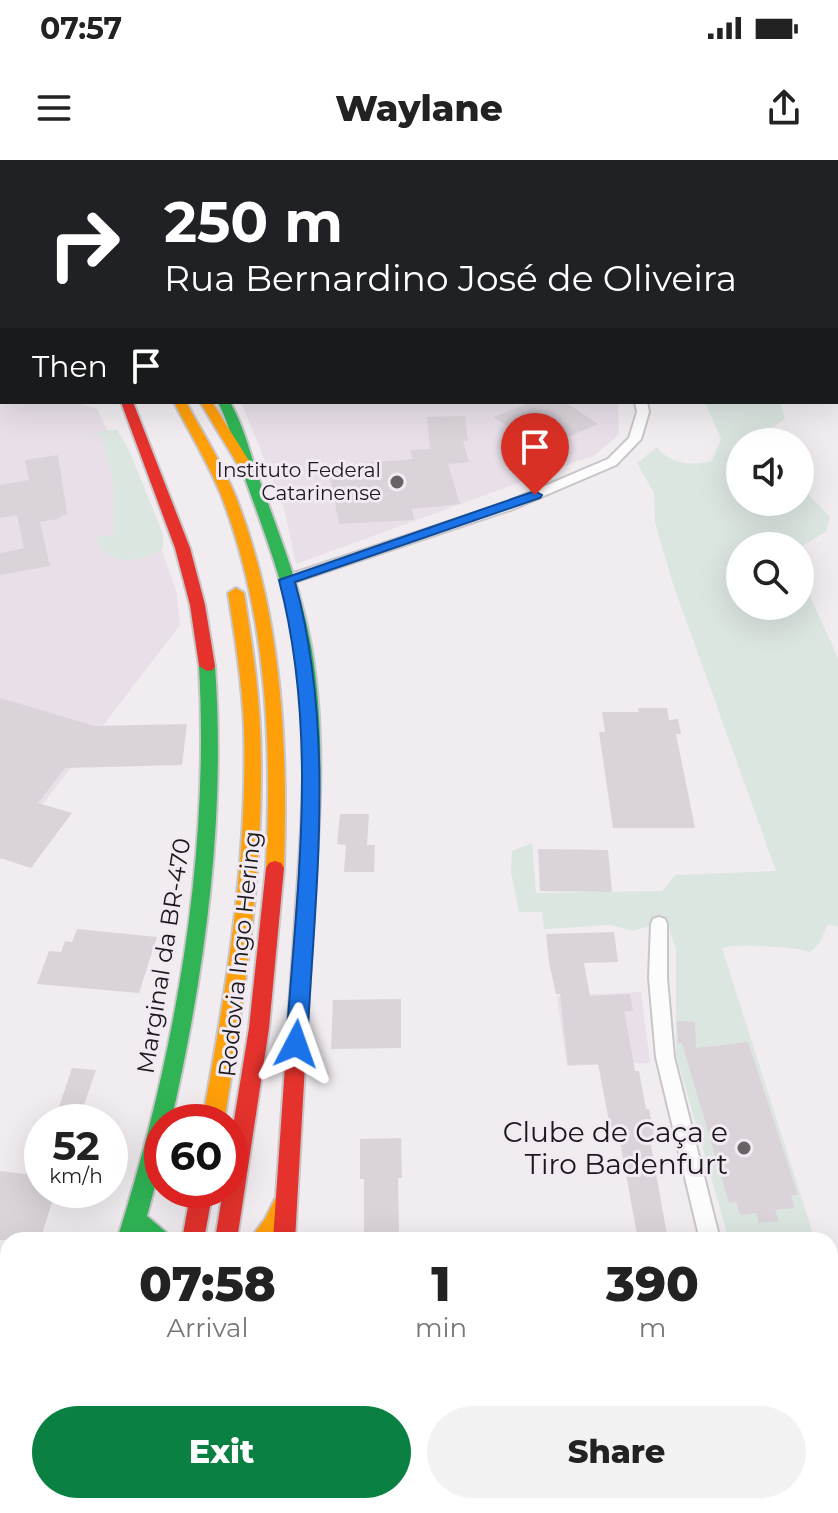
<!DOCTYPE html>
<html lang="en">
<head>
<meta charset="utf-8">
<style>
  :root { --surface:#fff; --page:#f2f2f2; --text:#222; --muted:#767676; --accent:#0b8043 }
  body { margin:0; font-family:Montserrat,sans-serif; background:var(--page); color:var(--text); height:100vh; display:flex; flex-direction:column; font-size:30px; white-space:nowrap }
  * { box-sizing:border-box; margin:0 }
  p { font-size:26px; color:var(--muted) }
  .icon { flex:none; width:44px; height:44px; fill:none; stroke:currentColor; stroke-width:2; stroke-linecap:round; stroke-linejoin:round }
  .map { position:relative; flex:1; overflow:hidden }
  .details { position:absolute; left:0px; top:1072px; width:838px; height:282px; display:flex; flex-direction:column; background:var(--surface); border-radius:24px 24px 0 0; box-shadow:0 8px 32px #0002 }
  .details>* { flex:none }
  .hud { position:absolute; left:0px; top:0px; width:838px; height:244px; box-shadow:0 8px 32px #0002; background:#202124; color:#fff; overflow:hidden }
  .fabs { position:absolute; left:726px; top:268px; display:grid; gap:16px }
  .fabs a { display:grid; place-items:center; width:88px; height:88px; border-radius:50%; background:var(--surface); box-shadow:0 8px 32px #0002; font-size:40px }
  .speed { position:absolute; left:24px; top:944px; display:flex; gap:16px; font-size:40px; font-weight:700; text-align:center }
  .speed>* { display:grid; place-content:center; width:104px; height:104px; border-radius:50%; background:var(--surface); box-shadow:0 8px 32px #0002; line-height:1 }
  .speed small { font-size:20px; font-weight:400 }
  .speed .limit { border:12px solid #d22; background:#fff; color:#111 }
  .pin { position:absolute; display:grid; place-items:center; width:68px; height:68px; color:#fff; margin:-82px -34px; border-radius:50% 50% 50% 0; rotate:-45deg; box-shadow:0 0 8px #0007 }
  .pin .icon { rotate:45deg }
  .me { position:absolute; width:88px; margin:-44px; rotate:4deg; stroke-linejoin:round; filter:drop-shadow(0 0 6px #0008) }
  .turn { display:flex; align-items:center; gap:28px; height:168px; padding:0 32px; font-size:36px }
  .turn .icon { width:104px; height:104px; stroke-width:2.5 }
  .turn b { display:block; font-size:56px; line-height:68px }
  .then { display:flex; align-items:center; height:76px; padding:0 32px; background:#0003; gap:16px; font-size:30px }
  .eta { display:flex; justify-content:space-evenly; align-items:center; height:136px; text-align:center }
  .eta b { font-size:48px; font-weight:800; line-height:56px }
  .button { display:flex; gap:16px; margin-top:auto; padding:16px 32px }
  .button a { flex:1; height:92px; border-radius:48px; background:var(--accent); color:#fff; font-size:32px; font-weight:800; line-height:92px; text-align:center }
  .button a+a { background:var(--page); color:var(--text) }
  .status { display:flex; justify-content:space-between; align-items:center; height:56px; padding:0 40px; background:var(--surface); direction:ltr }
  .status svg { height:22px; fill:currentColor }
  header { display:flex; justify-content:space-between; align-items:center; height:104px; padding:0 32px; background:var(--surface); font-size:36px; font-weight:800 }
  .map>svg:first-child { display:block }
  .built { fill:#e8dfe8 }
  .green { fill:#dce6e1 }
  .building { fill:#dad4da }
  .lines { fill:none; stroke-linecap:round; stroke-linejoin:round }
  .street-casing { stroke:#c9c6ca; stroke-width:4 }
  .fast-casing { stroke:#c9c6ca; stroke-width:4 }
  .slow-casing { stroke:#c9c6ca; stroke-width:4 }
  .jam-casing { stroke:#c9c6ca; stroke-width:4 }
  .street { fill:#fdfcfd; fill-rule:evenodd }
  .fast { fill:#30b455; fill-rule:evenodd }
  .slow { fill:#ff9f0a; fill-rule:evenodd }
  .jam { fill:#e5322d; fill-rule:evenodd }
  .route { fill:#1a73e8; stroke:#114b97; stroke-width:2 }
  .poi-dot { fill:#666266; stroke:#f1eaf2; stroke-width:3 }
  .labels { text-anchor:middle; stroke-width:6; stroke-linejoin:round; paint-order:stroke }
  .far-poi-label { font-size:20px; fill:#1b181b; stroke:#f1eaf2; text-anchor:end }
  .street-label { font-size:24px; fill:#1b181b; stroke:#f1eaf2 }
  .near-poi-label { font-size:28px; fill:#1b181b; stroke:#f1eaf2; text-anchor:end }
</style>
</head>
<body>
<div class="status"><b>07:57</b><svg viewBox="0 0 49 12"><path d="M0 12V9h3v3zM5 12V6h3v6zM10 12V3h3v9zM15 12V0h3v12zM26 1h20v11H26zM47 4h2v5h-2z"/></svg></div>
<header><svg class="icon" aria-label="menu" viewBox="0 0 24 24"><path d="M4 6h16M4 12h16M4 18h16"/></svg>Waylane<svg class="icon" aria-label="share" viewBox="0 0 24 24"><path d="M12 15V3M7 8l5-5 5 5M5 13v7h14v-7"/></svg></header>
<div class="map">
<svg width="838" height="1353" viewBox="0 0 838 1353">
  <rect width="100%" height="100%" fill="#f0ecf0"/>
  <!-- built -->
  <path class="built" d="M0 214 2 242H75L97 249 151 361 176 430 180 465 0 700Z
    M241 242H618L619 274 595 295 296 404 284 348Z
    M641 832 650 903 567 906 557 836Z"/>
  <!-- green -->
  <path class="green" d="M184 0H821V1L175 2Z
    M705 242H780L785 259 763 274 786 282H740V342H800V318L811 337 830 357 826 372 800 387 740 386V446H800V414L838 498V767L828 764 820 782 811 792C793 787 738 783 722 788L815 1080H729L676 895V789L668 765 648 766 633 771 611 765 544 769 542 752H519L511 712 512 691 532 683 536 733 662 731 675 715 776 711 673 424 655 363 654 333 637 303 657 287C671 305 691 306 712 301L721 279Z
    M106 270H117L129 290 163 374V388C144 403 103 408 97 377L114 375V328L103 282 100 276 88 277Z
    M66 1346H246L245 1353H65Z"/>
  <!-- building -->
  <path class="building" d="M531 242H565L598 264 540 289 494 257Z
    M465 256 468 281H463L469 302 448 304 460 344 412 349 414 360 339 364 328 306 413 299 410 290 430 289 427 257Z
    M58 295 67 353 57 359 40 362 50 406 0 415V393L24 388 17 355 0 358V325L29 320 25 300Z
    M0 538 95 566 187 564 182 605 65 608 38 643 72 653 31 708 0 698Z
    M638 548H667L669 560 678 559 681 574H676L695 668H613L599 572H605L602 552H639Z
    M340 654H369L367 685H375L374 712H344L346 685 337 684Z
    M538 689 608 690 612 732 540 731Z
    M77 769 157 777 139 833 37 824 49 791 61 792 65 781 72 782Z
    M614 772 618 802 584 803 590 836 630 834 633 851H624L635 911H639L646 949H649L655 980H650L668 1080H638L620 981 613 982 598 904 568 905 560 834H556L549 802 546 774Z
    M401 839V888L331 889 333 840Z
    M677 861 695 862 696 888 748 882 798 1035 791 1036 795 1048 775 1050 779 1061 759 1063 756 1053 740 1055 736 1042 729 1043 682 883H678Z
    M72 908 96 910 78 962H54Z
    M401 978 402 1018H398L399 1076 364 1077V1019H360V979Z
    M0 1011 42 1016V1030H56L40 1080H0Z"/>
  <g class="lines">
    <defs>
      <path id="street" d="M2 30V36L0 37V31Z
        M0 55H2V61H0Z
        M836 72H838V78H836Z
        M635 242H647L649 252 641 279 616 305 513 349 292 423 287 424 280 420 282 417 505 343 608 299 629 278 637 252Z
        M659 757 665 759 667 764V818L674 897 720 1080H700L656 897 649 818 651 764 653 759Z"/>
      <path id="fast" d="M40 0H50L39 2Z
        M90 0H100L89 2Z
        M218 242H230C246 270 251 299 262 327 281 379 301 430 311 485 326 571 320 660 314 747L312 752H298L296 747C302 660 309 572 295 485 286 431 267 379 248 327 237 299 232 270 218 242Z
        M207 501 215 506C226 660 205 812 171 962H162V1000L147 1056 166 1072 169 1080H117C175 896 210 699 199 506Z
        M0 1331 8 1334V1346H15L18 1353H0Z
        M35 1346H61L60 1353H34Z
        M133 1346H159L158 1353H132Z
        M249 1346H275L273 1353H247Z
        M283 1346H318L321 1353H286Z
        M405 1346H433L430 1353H402Z"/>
      <path id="slow" d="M74 0H84L73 2Z
        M174 242H186C203 274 224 306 237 340 282 457 288 584 284 708L281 713H269L266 708C272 584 267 458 223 340 210 306 190 274 174 242Z
        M200 242H212L256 312 254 315H244Z
        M236 428 244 433C251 477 258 522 260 567 266 699 245 831 224 962H202C226 832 248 700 244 567 242 522 235 477 228 433Z
        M284 1034 292 1037 295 1044 275 1080H249L265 1059 276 1037Z
        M838 1192V1216L830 1218V1194Z
        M171 1346H197L196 1353H170Z"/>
      <path id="jam" d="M121 242H133L190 388 205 445 215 506 213 510 207 511 199 506 190 445 175 388Z
        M275 701 281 703 284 708 269 868 237 1080H215L223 1030H230V985L249 868 266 708 269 703Z
        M305 740 312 742 314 747 295 1080H273L296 747 298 742Z
        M191 1030H213L204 1080H182Z
        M0 1237H8V1261H0Z"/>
    </defs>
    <!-- street casing -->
    <use href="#street" class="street-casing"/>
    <!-- fast casing -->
    <use href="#fast" class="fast-casing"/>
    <!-- slow casing -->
    <use href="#slow" class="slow-casing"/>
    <!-- jam casing -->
    <use href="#jam" class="jam-casing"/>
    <!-- street -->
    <use href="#street" class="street"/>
    <!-- fast -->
    <use href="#fast" class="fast"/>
    <!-- slow -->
    <use href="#slow" class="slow"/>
    <!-- jam -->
    <use href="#jam" class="jam"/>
  </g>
  <!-- route -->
  <path class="route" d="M535 331 542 335 540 338 295 422C336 573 315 730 307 884L304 890 296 893 289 890 286 884C297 728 319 573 279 420Z"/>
  <!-- markers -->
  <g class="poi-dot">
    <circle cx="397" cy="322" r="8"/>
    <circle cx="744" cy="988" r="8"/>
  </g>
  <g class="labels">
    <!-- far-poi labels -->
    <g class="far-poi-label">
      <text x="381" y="317">Instituto Federal<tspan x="381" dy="23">Catarinense</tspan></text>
    </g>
    <!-- street labels -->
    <g class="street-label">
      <text transform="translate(240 794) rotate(-84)" y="8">Rodovia Ingo Hering</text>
      <text transform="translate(164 796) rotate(-81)" y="8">Marginal da BR-470</text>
    </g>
    <!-- near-poi labels -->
    <g class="near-poi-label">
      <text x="728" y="982">Clube de Caça e<tspan x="728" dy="32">Tiro Badenfurt</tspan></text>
    </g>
  </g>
</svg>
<div class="fabs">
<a><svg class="icon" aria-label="sound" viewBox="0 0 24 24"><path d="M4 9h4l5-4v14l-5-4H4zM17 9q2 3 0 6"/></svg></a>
<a><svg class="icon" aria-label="search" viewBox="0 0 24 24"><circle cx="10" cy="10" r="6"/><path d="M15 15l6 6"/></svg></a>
</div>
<div class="speed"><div>52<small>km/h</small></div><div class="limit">60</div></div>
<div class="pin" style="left:535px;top:335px;background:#d93025"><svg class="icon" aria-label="arrive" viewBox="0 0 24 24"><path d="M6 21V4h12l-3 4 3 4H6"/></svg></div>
<svg class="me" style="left:296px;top:884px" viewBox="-20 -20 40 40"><path d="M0-17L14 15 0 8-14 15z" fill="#1a73e8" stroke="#fff" stroke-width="4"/></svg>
<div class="hud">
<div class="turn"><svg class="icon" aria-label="right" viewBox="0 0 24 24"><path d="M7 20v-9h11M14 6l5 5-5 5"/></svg><div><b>250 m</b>Rua Bernardino José de Oliveira</div></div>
<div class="then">Then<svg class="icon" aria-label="arrive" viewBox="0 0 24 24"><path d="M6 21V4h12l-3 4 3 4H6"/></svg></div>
</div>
<section class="details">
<div class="eta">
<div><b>07:58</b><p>Arrival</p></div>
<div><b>1</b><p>min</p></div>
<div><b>390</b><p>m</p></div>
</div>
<div class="button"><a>Exit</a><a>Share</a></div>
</section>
</div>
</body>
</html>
